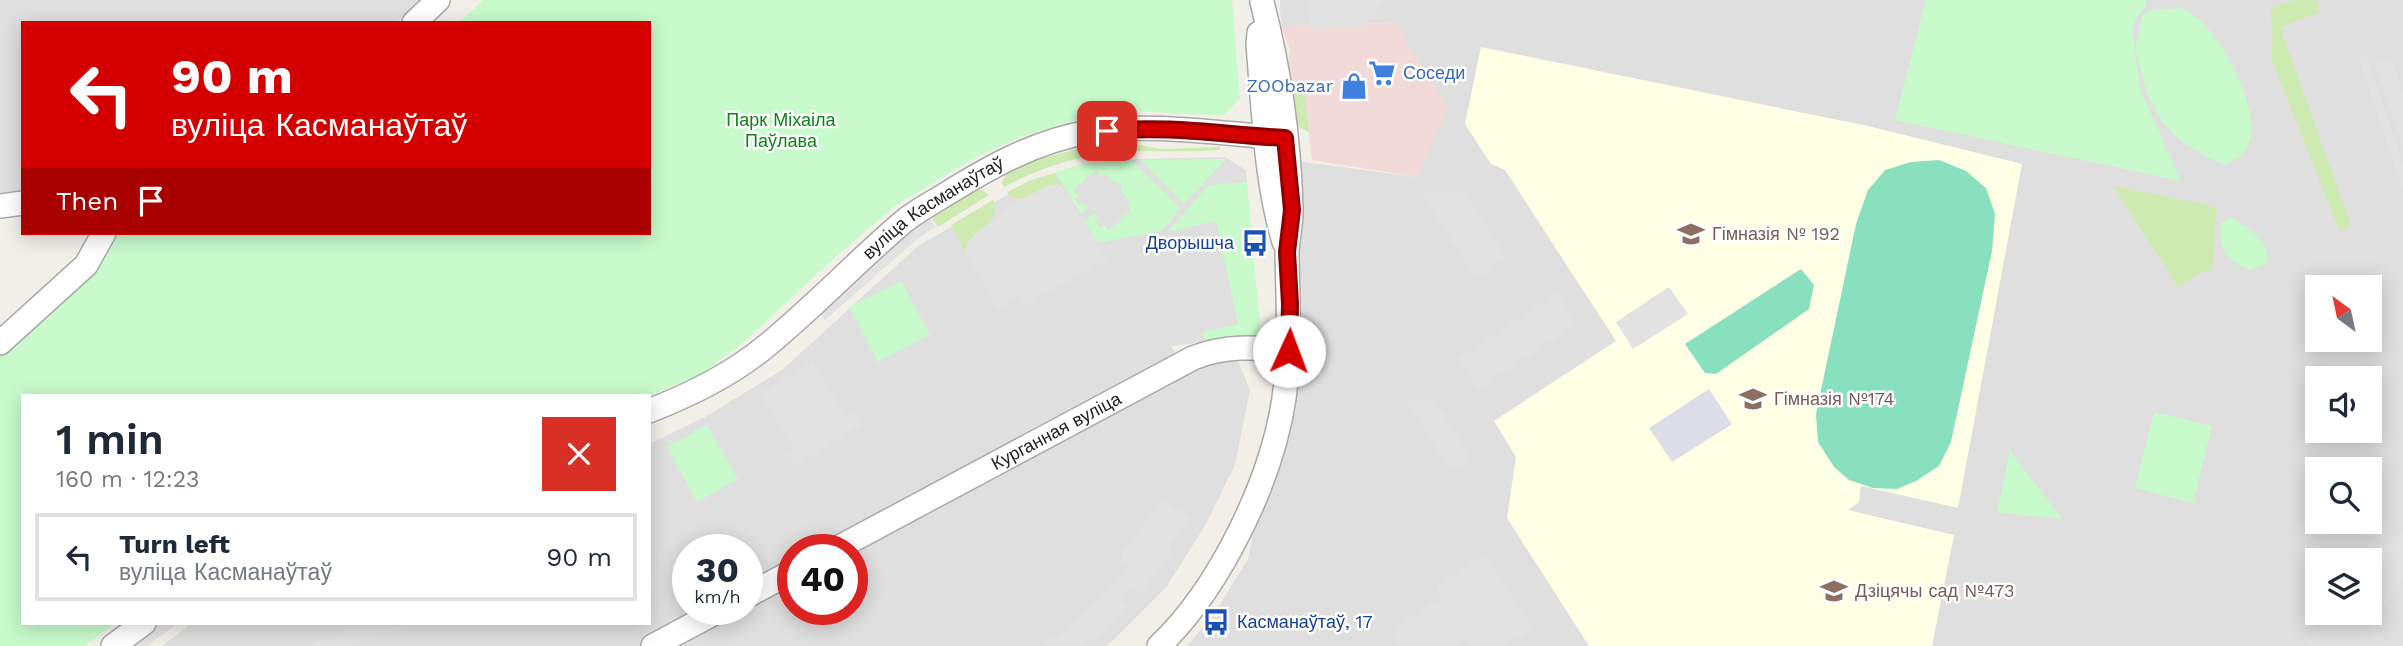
<!DOCTYPE html>
<html lang="en">
<head>
<meta charset="utf-8">
<style>
  :root { --surface:#fff; --page:#f2f2f3; --text:#1f2937; --muted:#747a83; --line:#e0e1e3 }
  body { margin:0; font-family:"Work Sans",sans-serif; background:var(--page); color:var(--text); height:100vh; display:flex; flex-direction:column; font-size:26px; white-space:nowrap }
  * { box-sizing:border-box; margin:0 }
  p { font-size:23px; color:var(--muted) }
  .icon { flex:none; width:38px; height:38px; fill:none; stroke:currentColor; stroke-width:2; stroke-linecap:round; stroke-linejoin:round }
  .map { position:relative; flex:1; overflow:hidden }
  .drawer { position:absolute; left:21px; top:394px; width:630px; height:231px; display:flex; flex-direction:column; background:var(--surface); border-radius:0px; box-shadow:0 4px 18px #0003 }
  .drawer>* { flex:none }
  .guide { position:absolute; left:21px; top:21px; width:630px; height:214px; border-radius:0px; box-shadow:0 4px 18px #0003; background:#d40000; color:#fff; overflow:hidden }
  .needle { width:46px; rotate:327deg }
  .tools { position:absolute; left:2305px; top:275px; display:grid; gap:14px }
  .tools a { display:grid; place-items:center; width:77px; height:77px; border-radius:0px; background:var(--surface); box-shadow:0 4px 18px #0003; font-size:35px }
  .speed { position:absolute; left:672px; top:534px; display:flex; gap:14px; font-size:35px; font-weight:700; text-align:center }
  .speed>* { display:grid; place-content:center; width:91px; height:91px; border-radius:50%; background:var(--surface); box-shadow:0 4px 18px #0003; line-height:1 }
  .speed small { font-size:18px; font-weight:400 }
  .speed .limit { border:10px solid #d22; background:#fff; color:#111 }
  .pin { position:absolute; display:grid; place-items:center; width:60px; height:60px; color:#fff; margin:-30px; border-radius:14px; box-shadow:0 4px 10px #0006 }
  .me { position:absolute; width:77px; margin:-38px; rotate:2deg; stroke-linejoin:round; filter:drop-shadow(0 0 5px #0008) }
  .turn { display:flex; align-items:center; gap:24px; height:147px; padding:0 35px; font-size:32px }
  .turn .icon { width:91px; height:91px; stroke-width:2.5 }
  .turn b { display:block; font-size:49px; line-height:60px }
  .then { display:flex; align-items:center; height:66px; padding:0 35px; background:#0003; gap:14px; font-size:26px }
  .round { display:grid; place-items:center; flex:none; width:74px; height:74px; border-radius:0px; background:var(--page) }
  .head { display:flex; align-items:center; justify-content:space-between; height:119px; padding:0 35px }
  h1 { font-size:42px; font-weight:600; line-height:52px }
  ul { padding:0; list-style:none }
  li { display:flex; align-items:center; gap:21px; height:88px; margin:0 14px 10px; padding:0 21px; border:4px solid var(--line); border-radius:0px }
  li div { flex:1 }
  li b { display:block; font-size:26px }
  li em { font-style:normal }
  .map>svg:first-child { display:block }
  .residential { fill:#e0dfdf; fill-rule:evenodd }
  .commercial { fill:#f2dad9 }
  .education { fill:#ffffe5 }
  .grass { fill:#cdebb0 }
  .park { fill:#c8facc }
  .pitch { fill:#88e0be }
  .parking { fill:#e2e2e2 }
  .plaza { fill:#dddde8 }
  .lines { fill:none; stroke-linecap:round; stroke-linejoin:round }
  .minor-casing { stroke:#a9a9a9; stroke-width:26 }
  .minor { stroke:#fff; stroke-width:23 }
  .route-casing { stroke:#8a0000; stroke-width:18 }
  .route { stroke:#d40000; stroke-width:12 }
  .labels { text-anchor:middle; stroke-width:5; stroke-linejoin:round; paint-order:stroke }
  .shop-label { font-size:18px; fill:#366cbe; stroke:#fff; text-anchor:start }
  .park-label { font-size:18px; fill:#0c8416; stroke:#fff }
  .street-label { font-size:18px; fill:#222; stroke:#fff }
  .education-label { font-size:18px; fill:#785e54; stroke:#fff; text-anchor:start }
  .transit-label { font-size:18px; fill:#164399; stroke:#fff; text-anchor:end }
</style>
</head>
<body>
<div class="map">
<svg width="2403" height="646" viewBox="0 0 2403 646">
  <rect width="100%" height="100%" fill="#f2efe9"/>
  <!-- residential -->
  <path class="residential" d="M0 0H421L396 23H23V190L0 193Z
    M1280 0H2403V646H1187L1214 614 1248 559 1254 530 1290 429 1303 352 1300 242 1290 163 1303 162 1417 177 1396 23 1281 26ZM2317 287H2370V340H2317ZM2317 378H2370V430H2317ZM2317 469H2370V522H2317ZM2317 560H2370V612H2317Z
    M1225 157 1246 170 1258 336 1171 346 1186 374 1214 360 1236 356 1250 390 1235 465 1206 524 1167 586 1107 646H162L192 623H649V444L705 417 782 370 918 246 1031 181 1083 164 1139 159ZM688 550H747V609H688ZM793 550H852V609H793Z"/>
  <!-- commercial -->
  <path class="commercial" d="M1396 23 1448 108 1417 177 1312 160 1304 93 1287 95 1286 83 1290 49 1281 26Z"/>
  <!-- education -->
  <path class="education" d="M1481 47 1868 126 2022 164 1958 508 1861 486 1859 502 1848 510 1954 535 1932 646H1589L1507 518 1516 457 1494 421 1616 341 1505 170 1491 164 1465 124Z"/>
  <!-- grass -->
  <path class="grass" d="M2294 0H2316L2320 12 2280 27 2351 225 2339 230 2272 60 2271 8Z
    M1304 93 1309 132 1294 125 1287 95Z
    M1116 140 1160 149 1220 147V150C1191 152 1163 151 1134 151 1089 152 1043 166 1004 187L1002 183 1007 172 1041 158Z
    M1054 173 1062 186C1040 179 1022 213 1007 192L1031 180Z
    M2113 186 2217 207 2212 270 2202 272 2178 287Z
    M982 190 989 195 938 227 933 220 934 215 973 191Z
    M993 200C1003 224 971 231 965 251L951 225Z"/>
  <!-- park -->
  <path class="park" d="M483 0H1232L1240 99 1224 115 1176 114 1147 111 1095 114 1020 137 976 157 896 205 840 253 744 342 702 373 649 396H23V623H115L84 646H0V354L110 233H649V23H459Z
    M1926 0H2146C2147 12 2134 17 2132 28L2140 89 2181 181 1895 120Z
    M2182 8C2188 12 2195 16 2200 20 2225 42 2266 118 2246 149 2242 156 2231 162 2224 165 2178 144 2151 122 2141 70 2139 63 2136 55 2136 48 2136 38 2140 26 2142 15L2154 10Z
    M1129 158 1181 208 1161 231 1098 243 1085 221 1094 213 1099 219 1095 222 1100 228 1104 225 1109 230 1131 210 1127 205 1130 201 1121 191V184L1114 183 1105 173 1101 176 1096 170 1073 190 1078 196 1075 200 1080 205 1083 202 1088 207 1081 214 1055 172 1083 164Z
    M1226 159 1184 204 1140 160Z
    M1247 182 1261 336 1205 342 1203 332 1238 324 1216 221 1167 232 1209 185Z
    M2232 218C2249 229 2270 239 2267 263L2250 270C2225 259 2218 250 2221 222Z
    M901 281 930 335 878 362 849 307Z
    M2154 412 2212 426 2193 503 2135 488Z
    M707 425 738 479 697 502 667 447Z
    M2010 451 2062 519 1997 512Z"/>
  <!-- pitch -->
  <path class="pitch" d="M1939 160 1966 171 1986 188 1995 214 1992 251 1951 442 1939 466 1916 481 1897 489 1873 488 1849 480 1834 467 1818 442 1816 414 1856 224 1868 190 1885 170 1911 162Z
    M1801 269 1814 285 1809 309 1716 374 1705 373 1685 344Z"/>
  <!-- parking -->
  <path class="parking" d="M1307 0H1387L1361 28 1310 29Z
    M2366 55 2403 163V189L2358 57Z
    M2391 58 2403 92V146L2375 63Z
    M1057 184 1062 186 1107 260 1026 305 1019 297 997 309 965 251 968 241 1006 208 1049 185Z
    M1421 192H1465L1507 258 1476 278Z
    M931 216V220L935 227 915 241 825 320 817 311 909 230Z
    M1669 287 1688 314 1633 349 1616 322Z
    M1557 293 1577 324 1478 389 1458 359Z
    M812 361 846 417 854 413 861 425 795 466 788 455 795 450 760 393Z
    M1406 400H1434L1471 458 1451 471Z
    M1163 498 1190 519 1168 548 1173 553 1140 594 1131 589 1122 599 1130 608 1085 646H1041L1078 621 1130 566 1120 557Z
    M2403 534V578L2385 606 2370 583V573L2385 546Z
    M1485 554 1533 628 1506 646H1472L1467 640 1457 646H1399L1390 631 1442 597 1436 586Z
    M2342 612 2364 613 2387 646H2309L2312 635Z
    M161 623H178L147 646H131Z
    M368 623H415L350 646H313L312 643Z"/>
  <!-- plaza -->
  <path class="plaza" d="M1709 389 1732 424 1672 462 1649 428Z"/>
  <g class="lines">
    <defs>
      <g id="minor">
        <path d="M414 23 438 0"/>
        <path d="M1259 33 1258 45C1264 111 1265 179 1284 242"/>
        <path d="M0 206 23 203"/>
        <path d="M0 343 86 265 104 233"/>
        <path id="s1" d="M649 411C690 395 731 375 765 347 813 308 856 262 903 222 915 212 930 204 943 196 988 168 1035 141 1089 132 1151 122 1222 134 1285 138"/>
        <path id="s2" d="M834 550 1193 358C1225 345 1255 347 1288 351"/>
        <path d="M747 596 793 571"/>
        <path d="M113 646 144 623"/>
        <path d="M653 646 722 609"/>
        <path d="M1159 646C1220 588 1272 480 1284 398 1291 350 1288 303 1287 255 1287 239 1292 223 1291 207 1289 139 1279 68 1262 2"/>
      </g>
    </defs>
    <!-- minor casing -->
    <use href="#minor" class="minor-casing"/>
    <!-- minor -->
    <use href="#minor" class="minor"/>
  </g>
  <g class="lines">
    <defs>
      <path id="route" d="M1107 131C1166 125 1226 135 1285 138L1292 210 1287 252 1290 304 1289 351"/>
    </defs>
    <!-- route casing -->
    <use href="#route" class="route-casing"/>
    <!-- route -->
    <use href="#route" class="route"/>
  </g>
  <!-- icons -->
  <defs>
    <symbol id="supermarket-bare" viewBox="-9 -9 18 18"><path d="M-6-5.5h2.5l.6 2H6L4.5 2H-2.5L-4.4-4H-6ZM-1.5 3.2a1.3 1.3 0 1 0 .1 0ZM3 3.2a1.3 1.3 0 1 0 .1 0Z" fill="#3f7fe0" stroke="#fff" stroke-width="2.5" paint-order="stroke"/></symbol>
    <symbol id="shop-bare" viewBox="-9 -9 18 18"><path d="M-5-2.5h2.3a2.7 3.5 0 0 1 5.4 0H5L5.5 6h-11ZM-1.5-2.5h3a1.5 2.3 0 0 0-3 0Z" fill="#3f7fe0" stroke="#fff" stroke-width="2.5" paint-order="stroke"/></symbol>
    <symbol id="school-bare" viewBox="-9 -9 18 18"><path d="M0-5L7-2L0 1L-7-2ZM-4 1L0 2.5L4 1V4Q0 6-4 4Z" fill="#8d6e63" stroke="#fff" stroke-width="2.5" paint-order="stroke"/></symbol>
    <symbol id="bus-bare" viewBox="-9 -9 18 18"><path d="M-5-6H5V4H4V6H2V4H-2V6H-4V4H-5ZM-3.5-4V0h7V-4ZM-3.5 1.2v1.5H-2V1.2ZM2 1.2v1.5H3.5V1.2Z" fill="#1a4fb4" stroke="#fff" stroke-width="2.5" paint-order="stroke"/></symbol>
  </defs>
  <g fill-rule="evenodd">
    <use href="#supermarket-bare" x="1363" y="54" width="38" height="38"/>
    <use href="#shop-bare" x="1335" y="67" width="38" height="38"/>
    <use href="#school-bare" x="1672" y="215" width="38" height="38"/>
    <use href="#bus-bare" x="1236" y="224" width="38" height="38"/>
    <use href="#school-bare" x="1734" y="380" width="38" height="38"/>
    <use href="#school-bare" x="1815" y="572" width="38" height="38"/>
    <use href="#bus-bare" x="1197" y="603" width="38" height="38"/>
  </g>
  <g class="labels">
    <!-- shop labels -->
    <g class="shop-label">
      <text x="1403" y="79">Соседи</text>
      <text x="1333" y="92" text-anchor="end">ZOObazar</text>
    </g>
    <!-- park labels -->
    <g class="park-label">
      <text x="781" y="126">Парк Міхаіла<tspan x="781" dy="21">Паўлава</tspan></text>
    </g>
    <!-- street labels -->
    <g class="street-label">
      <text dy="6" stroke="none"><textPath href="#s1" startOffset="352">вуліца Касманаўтаў</textPath></text>
      <text dy="6" stroke="none"><textPath href="#s2" startOffset="252">Курганная вуліца</textPath></text>
    </g>
    <!-- education labels -->
    <g class="education-label">
      <text x="1712" y="240">Гімназія № 192</text>
      <text x="1774" y="405">Гімназія №174</text>
      <text x="1855" y="597">Дзіцячы сад №473</text>
    </g>
    <!-- transit labels -->
    <g class="transit-label">
      <text x="1234" y="249">Дворышча</text>
      <text x="1237" y="628" text-anchor="start">Касманаўтаў, 17</text>
    </g>
  </g>
</svg>
<div class="tools">
<a><svg class="needle" viewBox="-14 -14 28 28"><path d="M0-13l5 13h-10z" fill="#e53935"/><path d="M0 13l5-13h-10z" fill="#747a83"/></svg></a>
<a><svg class="icon" aria-label="sound" viewBox="0 0 24 24"><path d="M4 9h4l5-4v14l-5-4H4zM17 9q2 3 0 6"/></svg></a>
<a><svg class="icon" aria-label="search" viewBox="0 0 24 24"><circle cx="10" cy="10" r="6"/><path d="M15 15l6 6"/></svg></a>
<a><svg class="icon" aria-label="layers" viewBox="0 0 24 24"><path d="M12 4l9 5-9 5-9-5zM3 14l9 5 9-5"/></svg></a>
</div>
<div class="speed"><div>30<small>km/h</small></div><div class="limit">40</div></div>
<div class="pin" style="left:1107px;top:131px;background:#d93025"><svg class="icon" aria-label="arrive" viewBox="0 0 24 24"><path d="M6 21V4h12l-3 4 3 4H6"/></svg></div>
<svg class="me" style="left:1289px;top:351px" viewBox="-20 -20 40 40"><circle r="19" fill="#fff"/><path d="M0-13L10 11 0 6-10 11z" fill="#d40000"/></svg>
<div class="guide">
<div class="turn"><svg class="icon" aria-label="left" viewBox="0 0 24 24"><path d="M17 20v-9H6M10 6l-5 5 5 5"/></svg><div><b>90 m</b>вуліца Касманаўтаў</div></div>
<div class="then">Then<svg class="icon" aria-label="arrive" viewBox="0 0 24 24"><path d="M6 21V4h12l-3 4 3 4H6"/></svg></div>
</div>
<section class="drawer">
<div class="head"><div><h1>1 min</h1><p>160 m · 12:23</p></div><a class="round" style="background:#d93025;color:#fff"><svg class="icon" aria-label="close" viewBox="0 0 24 24"><path d="M6 6l12 12M18 6L6 18"/></svg></a></div>
<ul>
<li><svg class="icon" aria-label="left" viewBox="0 0 24 24"><path d="M17 20v-9H6M10 6l-5 5 5 5"/></svg><div><b>Turn left</b><p>вуліца Касманаўтаў</p></div><em>90 m</em></li>
</ul>
</section>
</div>
</body>
</html>
